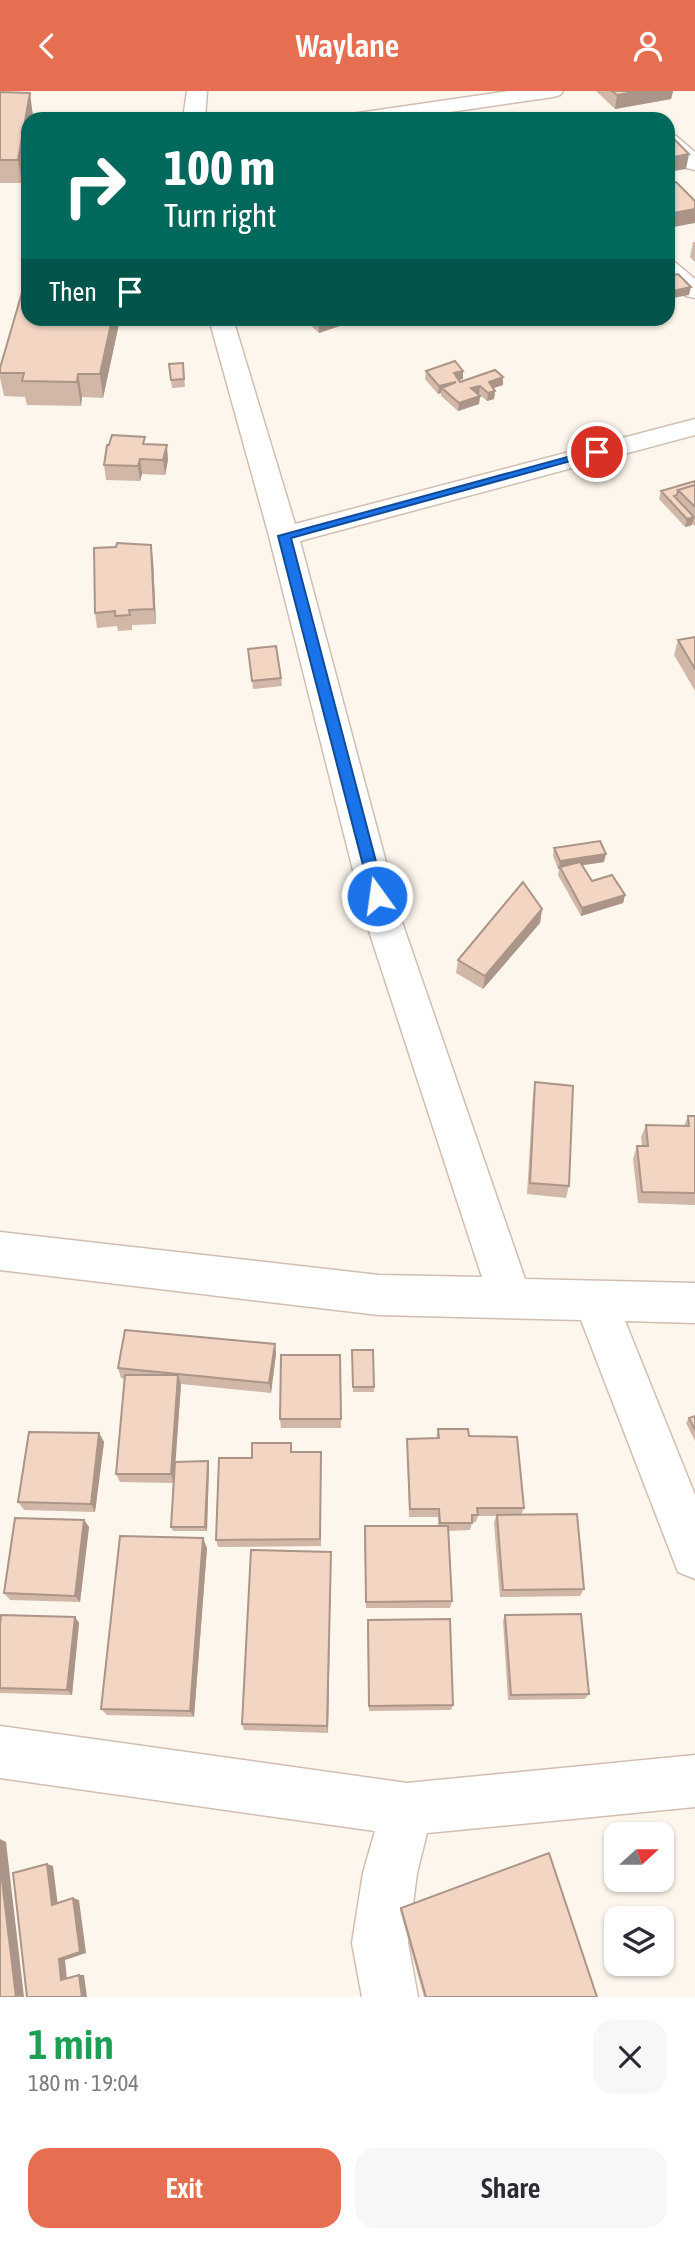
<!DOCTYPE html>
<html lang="en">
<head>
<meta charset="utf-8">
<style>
  :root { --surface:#fff; --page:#f7f7f7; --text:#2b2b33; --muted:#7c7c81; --accent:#e76f51 }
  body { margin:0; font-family:"Asap Condensed",sans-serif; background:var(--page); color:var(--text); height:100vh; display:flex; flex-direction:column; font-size:26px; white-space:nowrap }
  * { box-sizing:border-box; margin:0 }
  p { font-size:23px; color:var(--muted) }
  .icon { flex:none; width:38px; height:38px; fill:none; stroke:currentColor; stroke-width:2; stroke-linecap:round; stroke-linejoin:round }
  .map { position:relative; height:1906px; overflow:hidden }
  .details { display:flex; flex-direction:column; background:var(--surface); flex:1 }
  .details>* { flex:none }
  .banner { position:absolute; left:21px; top:21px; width:654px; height:214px; border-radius:21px; box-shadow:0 2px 5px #0004; background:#00695c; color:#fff; overflow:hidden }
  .needle { width:46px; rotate:69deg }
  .buttons { position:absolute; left:604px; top:1731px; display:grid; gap:14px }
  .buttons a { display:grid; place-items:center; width:70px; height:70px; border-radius:14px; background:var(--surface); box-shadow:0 2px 5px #0004; font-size:35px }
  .pin { position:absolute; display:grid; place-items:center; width:60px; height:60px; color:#fff; margin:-30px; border:4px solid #fff; border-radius:50%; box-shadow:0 2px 7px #0007 }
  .me { position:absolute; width:77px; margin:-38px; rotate:346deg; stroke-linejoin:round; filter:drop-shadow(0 0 5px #0008) }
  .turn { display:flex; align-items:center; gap:24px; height:147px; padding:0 28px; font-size:32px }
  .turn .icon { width:91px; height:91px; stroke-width:2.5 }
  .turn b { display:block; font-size:49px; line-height:60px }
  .then { display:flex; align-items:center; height:66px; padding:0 28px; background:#0003; gap:14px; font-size:26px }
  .round { display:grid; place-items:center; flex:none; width:74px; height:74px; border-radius:21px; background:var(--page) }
  .summary { display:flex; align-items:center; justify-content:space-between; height:119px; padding:0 28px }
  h1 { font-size:42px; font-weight:600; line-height:52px; color:#1e9e55 }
  .button { display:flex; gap:14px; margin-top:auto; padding:14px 28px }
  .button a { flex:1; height:80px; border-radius:21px; background:var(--accent); color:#fff; font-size:28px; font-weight:600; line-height:80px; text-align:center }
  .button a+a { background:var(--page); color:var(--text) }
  header { display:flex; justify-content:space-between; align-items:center; height:91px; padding:0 28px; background:var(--accent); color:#fff; font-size:32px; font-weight:600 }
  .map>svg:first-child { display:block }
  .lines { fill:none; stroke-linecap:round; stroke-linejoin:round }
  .minor-casing { stroke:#d1beb0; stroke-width:3 }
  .minor { fill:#fff; fill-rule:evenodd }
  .wall { fill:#d1b7a8 }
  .shaded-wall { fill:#aa9588 }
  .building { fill:#f3d5c3; stroke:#aa9588; stroke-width:2 }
  .route { fill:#1a73e8; stroke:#114b97; stroke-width:2 }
</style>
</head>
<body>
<header><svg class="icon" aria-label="back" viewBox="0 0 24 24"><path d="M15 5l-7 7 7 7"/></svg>Waylane<svg class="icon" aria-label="person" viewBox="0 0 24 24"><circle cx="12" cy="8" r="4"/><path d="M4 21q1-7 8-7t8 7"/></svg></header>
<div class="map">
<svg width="695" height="1906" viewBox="0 0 695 1906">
  <rect width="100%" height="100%" fill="#fdf6ec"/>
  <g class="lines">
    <defs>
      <path id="minor" d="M187 0H207L205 28H183Z
        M509 0H563L560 4 553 6 402 28H347L350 23 358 22Z
        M668 44 676 45 695 61V79L687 77 668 61Z
        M668 170 676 172 695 188V207L686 205 668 190Z
        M209 228H233L295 433 695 328V344L300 450 402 831 525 1188 695 1192V1232L625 1230 695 1404V1488L678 1481 581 1229 379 1224 0 1179V1141L379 1184 482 1186 366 831 269 445Z
        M0 1635 407 1692 695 1664V1716L427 1742 417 1782 408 1852 418 1906H362L352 1852 363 1782 375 1740 0 1687Z"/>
    </defs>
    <!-- minor casing -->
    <use href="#minor" class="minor-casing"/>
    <!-- minor -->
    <use href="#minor" class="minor"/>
  </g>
  <!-- wall -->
  <path class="wall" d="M596 0H673L671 8 615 18Z
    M0 1 33 25V28H28V57L22 92H0Z
    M693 151H695V171L690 166Z
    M28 228H120L103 307 82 306 81 315 27 314 25 306 4 305 0 287V277Z
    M307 228H360L319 242 307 231Z
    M550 228H586L556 234Z
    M183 272 185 296 172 297 169 273Z
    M426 280 463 288 459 289 460 291 503 294 493 297 495 300 494 308 487 310 479 303H478L480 305 479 313 458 320 441 305V302L438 303 425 288Z
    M146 353 168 369 165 384 142 383 140 390 106 389 104 374Z
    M695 390V435L692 432V434L685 436 659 408 661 400Z
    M153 469 156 533 132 534V539L118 540 117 535 97 537 95 522Z
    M695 546V600L674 564 678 549Z
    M248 558 281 587 282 595 253 598Z
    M554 757 604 771 582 774 592 790 625 804 623 812 581 825 558 784 559 778H558L553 765Z
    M542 818 540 832 483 898 456 882 458 869Z
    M535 991 569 1095 566 1107 527 1103 533 1004Z
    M688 1025H695V1114L638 1112 633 1068 637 1055H642L641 1046 646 1034 684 1035Z
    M275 1253 276 1263 271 1302 181 1293 175 1371 208 1370 209 1375 207 1440H173L171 1436 173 1392 120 1391 116 1383 125 1288 121 1287 118 1277Z
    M352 1259H373L374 1301H353Z
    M340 1264 341 1337H281L280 1328Z
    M695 1325V1350L686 1332 689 1327Z
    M438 1338 469 1345 524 1417 521 1424 584 1498 580 1505 500 1506 494 1432 496 1425H478L476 1431 472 1432 470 1439 448 1440 452 1510 450 1517H366L364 1443 438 1435V1426H409L407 1357V1348L436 1347Z
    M99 1342 104 1351 95 1421 24 1419 18 1411Z
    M252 1367 321 1369V1455L218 1456 216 1449Z
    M84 1429 89 1436 80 1511 10 1509 4 1502Z
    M207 1457 194 1626 107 1624 101 1618Z
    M331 1461 328 1642 244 1639 242 1633Z
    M505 1524 589 1603 585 1608 508 1609 503 1530Z
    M75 1526 79 1532 72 1604 0 1602V1533Z
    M367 1536 453 1614 451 1619 369 1620Z
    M401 1817 597 1906H424L400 1819Z"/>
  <!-- shaded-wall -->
  <path class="shaded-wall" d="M640 0H673L671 8 615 18 617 4Z
    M30 2 33 25V28H28V57L22 92 18 69Z
    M689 63 686 78 668 81V67Z
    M695 118V132L668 137V123Z
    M691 196 689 204 668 208V201Z
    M112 228H120L103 307 100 283Z
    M338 228H360L319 242V234Z
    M557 228H586L556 234Z
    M463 280V288L453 290 454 282Z
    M78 283 82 306 81 315 77 291Z
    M503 286V294L488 299 489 291Z
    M456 291 442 297 441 302 438 303 439 295Z
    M480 295 479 303 470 305 471 297Z
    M495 300 494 308 487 310 488 302Z
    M480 305 479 313 458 320 459 312Z
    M167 354 168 369 165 384 163 369Z
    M140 368 142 383 140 390 138 375Z
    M694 426 692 434 685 436 687 428Z
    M151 454 153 469 156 533 154 518Z
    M606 763 604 771 558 778 560 770Z
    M625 804 623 812 581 825 582 817Z
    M542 818 540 832 483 898 485 885Z
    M275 1253 276 1263 271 1302 269 1292Z
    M178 1284 181 1294 174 1392 171 1383Z
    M99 1342 104 1351 95 1421 91 1413Z
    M208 1370 209 1375 207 1440 205 1436Z
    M84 1429 89 1436 80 1511 75 1505Z
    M203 1447 207 1457 194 1626 190 1620Z
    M331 1461V1471L328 1642 327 1635Z
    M75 1526 79 1532 72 1604 67 1599Z
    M0 1748 6 1751 24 1906H16L0 1773Z
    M47 1773 53 1775 58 1815 52 1814Z
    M73 1807 79 1809 86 1862 65 1869 67 1889H61L59 1868Z
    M79 1884H84L87 1906H82Z"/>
  <!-- building -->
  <path class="building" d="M612 0H640L617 4Z
    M0 1 30 2 18 69H0Z
    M673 47 689 63 668 67V48Z
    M676 91 695 110V118L668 123V93Z
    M28 181V228H112L100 283H78L77 291 22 290 24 282H0V277Z
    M678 183 691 196 668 201V185Z
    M311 228H338L319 234Z
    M455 270 463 280 454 282 460 291 495 279 503 286 489 291 495 300 488 302 480 295 471 297 480 305 459 312 442 297 456 291 439 295 426 280Z
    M183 272 184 288 171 289 169 273Z
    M112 344 145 346 143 353 167 354 163 369 140 368 138 375 104 374 107 354H109Z
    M695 390V394L678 399 677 404 674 405 694 426 687 428 661 400Z
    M695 394V416L678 399Z
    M117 452 151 454 154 518 129 519 130 524 115 525V520L95 522 94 457 116 456Z
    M695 546V578L678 549Z
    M276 555 281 587 252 590 248 558Z
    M600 750 606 763 560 770 554 757Z
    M580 771 592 790 612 784 625 804 582 817 560 776Z
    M523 791 542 818 485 885 458 869Z
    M535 991 573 995 569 1095 530 1092Z
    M688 1025H695V1102L642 1101 637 1055H648L646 1034 689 1035Z
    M125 1239 275 1253 269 1292 118 1277Z
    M352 1259H373L374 1296H353Z
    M281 1264H340L341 1328H280Z
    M125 1284H178L171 1383H116Z
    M695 1325V1339L689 1327Z
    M438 1338H468L469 1345 517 1346 524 1417H477L478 1424H472V1432H440L439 1418H410L407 1348 439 1347Z
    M29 1341 99 1342 91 1413 18 1411Z
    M252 1352H291V1361H321L320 1448 216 1449 219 1367H252Z
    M208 1370 205 1436H171L175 1371Z
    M577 1423 584 1498 503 1499 497 1424Z
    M15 1427 84 1429 75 1505 4 1502Z
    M365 1435H448L452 1510 366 1511Z
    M120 1445 203 1447 190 1620 101 1618Z
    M251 1459 331 1461 327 1635 242 1633Z
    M581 1523 589 1603 511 1604 505 1524Z
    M1 1524 75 1526 67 1599 0 1597V1533Z
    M450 1528 453 1614 369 1615 368 1529Z
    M549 1762 597 1906H426L401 1817Z
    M0 1773 16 1906H0Z
    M47 1773 52 1814 73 1807 80 1861 59 1868 61 1889 79 1884 82 1906H27L13 1782Z"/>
  <!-- route -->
  <path class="route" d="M593 359 603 361 291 447 385 805 383 809H372L278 445Z"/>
</svg>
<div class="buttons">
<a><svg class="needle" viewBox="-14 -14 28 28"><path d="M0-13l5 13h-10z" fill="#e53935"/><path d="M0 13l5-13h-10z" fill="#7c7c81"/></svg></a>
<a><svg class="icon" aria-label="layers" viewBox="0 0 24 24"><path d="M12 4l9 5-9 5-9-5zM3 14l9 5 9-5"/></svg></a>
</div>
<div class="pin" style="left:597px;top:361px;background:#d93025"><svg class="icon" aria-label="arrive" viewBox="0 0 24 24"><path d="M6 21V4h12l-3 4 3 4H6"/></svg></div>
<svg class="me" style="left:377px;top:805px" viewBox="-20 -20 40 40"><circle r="17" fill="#1a73e8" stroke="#fff" stroke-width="3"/><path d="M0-11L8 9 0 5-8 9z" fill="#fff"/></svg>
<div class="banner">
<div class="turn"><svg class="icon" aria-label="right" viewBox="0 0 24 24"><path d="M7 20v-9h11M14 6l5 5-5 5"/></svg><div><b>100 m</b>Turn right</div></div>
<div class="then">Then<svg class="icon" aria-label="arrive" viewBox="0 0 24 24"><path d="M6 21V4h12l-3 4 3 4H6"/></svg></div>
</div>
</div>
<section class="details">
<div class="summary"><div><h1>1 min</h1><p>180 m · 19:04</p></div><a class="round"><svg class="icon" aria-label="close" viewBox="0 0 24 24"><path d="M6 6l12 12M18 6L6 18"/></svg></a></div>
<div class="button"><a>Exit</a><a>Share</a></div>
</section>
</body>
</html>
